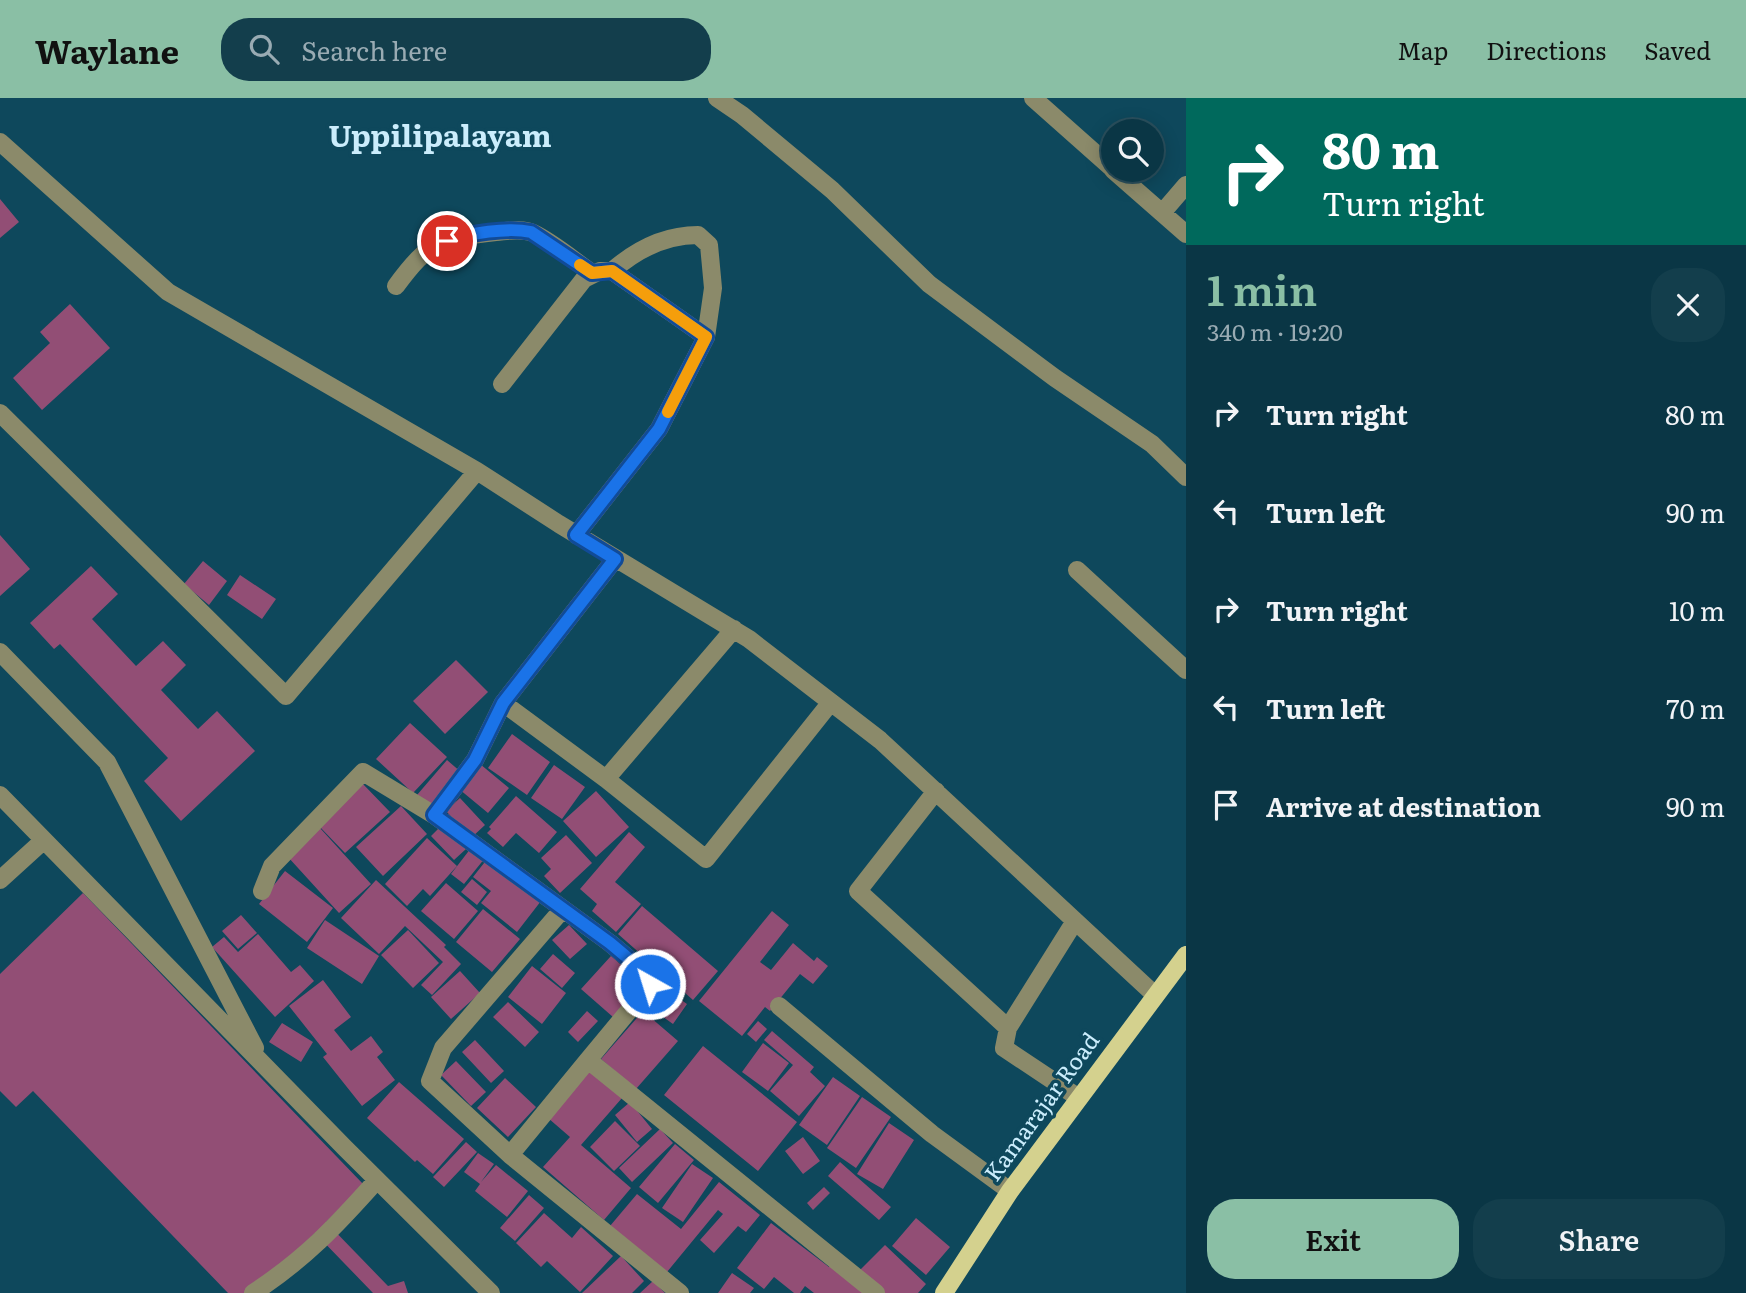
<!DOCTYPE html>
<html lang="en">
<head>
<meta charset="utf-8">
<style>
  :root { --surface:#0a3645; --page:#133e4c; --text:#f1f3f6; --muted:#99abb3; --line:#2a505e; --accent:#8abfa5 }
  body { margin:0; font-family:Literata,serif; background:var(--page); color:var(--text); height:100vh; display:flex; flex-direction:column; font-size:26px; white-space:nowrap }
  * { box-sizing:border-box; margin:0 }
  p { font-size:23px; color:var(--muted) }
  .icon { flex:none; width:38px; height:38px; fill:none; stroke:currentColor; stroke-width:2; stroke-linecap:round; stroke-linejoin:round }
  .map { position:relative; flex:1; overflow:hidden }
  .side { display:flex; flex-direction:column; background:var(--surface); width:560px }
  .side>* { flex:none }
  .banner { background:#00695c; color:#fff; overflow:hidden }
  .controls { position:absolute; left:1101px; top:21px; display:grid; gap:14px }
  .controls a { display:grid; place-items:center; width:63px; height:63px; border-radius:50%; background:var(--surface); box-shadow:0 4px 18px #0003,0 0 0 2px var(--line); font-size:35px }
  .pin { position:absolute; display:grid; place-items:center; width:60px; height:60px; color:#fff; margin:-30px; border:4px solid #fff; border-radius:50%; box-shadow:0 2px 7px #0007 }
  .me { position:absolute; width:77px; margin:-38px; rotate:321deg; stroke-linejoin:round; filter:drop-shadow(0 0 5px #0008) }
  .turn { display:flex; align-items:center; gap:24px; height:147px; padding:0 21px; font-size:32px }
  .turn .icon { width:91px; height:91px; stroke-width:2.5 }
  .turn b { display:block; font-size:49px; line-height:60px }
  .round { display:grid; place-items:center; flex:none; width:74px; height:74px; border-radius:28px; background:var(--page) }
  .overview { display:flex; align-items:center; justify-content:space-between; height:119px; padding:0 21px }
  h1 { font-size:42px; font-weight:600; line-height:52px; color:var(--accent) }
  .button { display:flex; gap:14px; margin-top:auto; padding:14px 21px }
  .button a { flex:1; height:80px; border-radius:28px; background:var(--accent); color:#111; font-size:28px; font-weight:600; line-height:80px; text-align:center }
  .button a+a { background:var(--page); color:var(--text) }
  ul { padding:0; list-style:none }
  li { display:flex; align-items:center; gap:21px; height:98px; padding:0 21px }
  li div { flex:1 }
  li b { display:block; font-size:26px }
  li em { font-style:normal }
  header { display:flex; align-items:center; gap:42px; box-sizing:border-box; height:98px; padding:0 35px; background:var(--accent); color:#111 }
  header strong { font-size:33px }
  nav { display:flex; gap:38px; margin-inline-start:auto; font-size:24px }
  .search { width:490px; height:63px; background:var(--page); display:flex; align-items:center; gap:18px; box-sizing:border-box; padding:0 24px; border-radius:28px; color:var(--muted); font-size:26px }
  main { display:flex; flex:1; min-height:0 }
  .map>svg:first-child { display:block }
  .building { fill:#924e75 }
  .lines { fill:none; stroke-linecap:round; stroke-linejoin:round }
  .minor { stroke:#8b8a6a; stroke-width:18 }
  .major { stroke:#d4d18e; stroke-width:18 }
  .route-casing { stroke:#114b97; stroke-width:18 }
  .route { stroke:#1a73e8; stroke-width:12 }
  .slow { stroke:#f59e0b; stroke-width:12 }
  .labels { text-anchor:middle; stroke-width:7; stroke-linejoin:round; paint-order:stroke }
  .street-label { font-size:23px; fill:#cbedfc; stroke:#0e485c }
  .district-label { font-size:30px; font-weight:bold; fill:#cbedfc; stroke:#0e485c }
</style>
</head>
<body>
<header>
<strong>Waylane</strong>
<div class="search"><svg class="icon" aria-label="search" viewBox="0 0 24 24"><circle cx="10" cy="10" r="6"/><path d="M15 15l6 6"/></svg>Search here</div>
<nav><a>Map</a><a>Directions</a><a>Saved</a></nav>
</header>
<main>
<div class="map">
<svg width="1186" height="1195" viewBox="0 0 1186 1195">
  <rect width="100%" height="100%" fill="#0e485c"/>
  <!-- building -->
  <path class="building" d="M0 101 19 124 0 140Z
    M70 206 110 250 42 312 13 280 50 245 40 234Z
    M0 437 30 471 0 498Z
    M203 463 227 483 209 507 184 486Z
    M91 468 118 496 92 521 136 568 163 543 186 567 161 592 198 631 217 613 255 653 181 723 144 683 168 660 60 546 54 551 30 525Z
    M240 477 276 501 262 521 227 497Z
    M456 562 488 594 445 636 413 603Z
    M410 625 447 659 413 695 376 661Z
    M512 636 550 664 527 697 488 670Z
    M447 662 462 675 431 710 417 697Z
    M480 666 509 690 488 715 459 691Z
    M554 667 585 689 562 721 531 700Z
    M362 685 390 714 345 755 318 727Z
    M596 693 629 729 596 759 563 723Z
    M516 698 557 734 539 755 516 735 503 749 487 735 491 731 489 729Z
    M460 700 485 727 471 740 446 713Z
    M401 708 427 736 383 778 356 749Z
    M442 727 466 751 454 762 431 738Z
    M320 730 371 786 339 815 288 759Z
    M629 734 645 749 615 784 641 806 616 834 592 813 597 806 580 791Z
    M566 737 592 765 560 795 544 778 551 771 541 760Z
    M427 740 457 768 430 798 423 791 407 808 385 786Z
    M471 750 485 760 464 786 451 776Z
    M488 760 541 803 517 834 481 805 491 793 473 779Z
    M285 773 333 810 307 844 259 806Z
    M472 781 487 794 477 807 461 794Z
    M376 782 446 847 444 849 461 866 432 897 421 887 443 864 405 828 379 856 341 820Z
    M446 785 478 813 454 841 421 813Z
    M83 795 364 1087 326 1124 388 1188 404 1183 408 1195H373L315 1135 253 1195H228L33 993 16 1009 0 993V876Z
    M642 808 718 873 693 902 618 836Z
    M483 811 520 841 492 874 456 844Z
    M772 813 789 827 760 864 771 872 793 845 814 863 817 859 828 868 813 886 800 876 770 913 765 909 742 938 699 903Z
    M241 817 257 835 238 851 222 833Z
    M325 822 379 858 362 886 307 850Z
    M569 827 587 846 570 861 552 842Z
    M408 832 439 865 413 890 381 857Z
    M258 836 291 874 300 867 314 883 275 919 212 849 224 839 238 854Z
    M553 856 575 875 562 890 540 871Z
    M611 858 643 886 613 919 581 891Z
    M532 868 566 895 542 926 508 899Z
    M460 873 480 895 451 921 431 899Z
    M323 882 351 919 334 932 351 953 371 938 383 954 377 959 395 982 362 1008 323 959 327 956 289 908Z
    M663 889 687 906 673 926 649 909Z
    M508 904 539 934 525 949 493 919Z
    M587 913 598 923 578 944 568 934Z
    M643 913 678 943 636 991 601 961Z
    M758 923 767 931 756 944 747 936Z
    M282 925 313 944 301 964 269 944Z
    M772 933 814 969 810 974 825 988 799 1018 770 993 793 967 764 942Z
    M475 942 504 973 491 985 462 954Z
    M763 945 789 965 768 993 742 974Z
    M703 948 797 1024 758 1073 664 997Z
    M456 963 486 994 471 1008 441 977Z
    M589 972 622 1000 581 1047 631 1090 604 1122 543 1069 570 1039 548 1020Z
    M833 979 860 998 827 1047 799 1027Z
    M505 980 536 1009 508 1039 477 1010Z
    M399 984 464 1041 433 1076 417 1062 415 1064 367 1020Z
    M862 999 891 1019 856 1070 827 1050Z
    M630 1004 652 1031 637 1044 615 1017Z
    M615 1023 640 1048 614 1073 590 1049Z
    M889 1025 914 1042 883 1091 857 1076Z
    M660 1031 673 1045 632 1084 619 1070Z
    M803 1039 820 1063 803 1076 785 1053Z
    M466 1044 477 1054 444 1089 433 1079Z
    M675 1046 694 1062 658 1105 639 1089Z
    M478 1055 494 1066 481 1084 496 1067 528 1093 507 1119 475 1093 480 1086 464 1074Z
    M840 1064 891 1109 879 1122 828 1078Z
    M692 1066 713 1080 683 1124 662 1110Z
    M719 1084 760 1117 746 1134 738 1128 714 1155 700 1142 723 1116 718 1112 667 1174 610 1128 637 1096 681 1131Z
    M824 1089 830 1095 813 1112 807 1105Z
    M529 1097 544 1110 515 1143 500 1130Z
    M544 1115 572 1140 581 1129 613 1158 580 1194 547 1163 541 1169 516 1145Z
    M916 1120 950 1149 926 1177 892 1148Z
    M771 1125 829 1169 832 1165 870 1195H814L805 1188 800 1195H794L774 1179 764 1191 737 1170Z
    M885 1147 926 1186 918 1195H884L860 1172Z
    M621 1158 644 1183 632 1195H582Z
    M732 1175 754 1190 750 1195H718Z
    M653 1183 665 1195H640Z"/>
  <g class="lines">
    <!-- minor -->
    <path class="minor" d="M717 0 742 17 832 92 929 186 1055 280 1152 346 1186 379
      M1033 0 1113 71
      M0 44 168 194 477 373
      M1113 72 1186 136
      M1162 115 1186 87
      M396 188C429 143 441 140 496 134 508 133 522 130 533 135 554 145 573 162 592 175
      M502 286 584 181 600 173H612L706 239
      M0 315 286 598 477 373 559 426 749 541 880 642 1155 897
      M576 437 659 331 706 239 713 190 709 147 698 137C665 137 636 152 612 173
      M1077 472 1186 572
      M0 554 107 664 255 950
      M503 605 606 681 706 761 831 604
      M606 681 734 531
      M936 693 858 793 1008 930 1004 950 1079 1000
      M0 697 345 1050 491 1195
      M434 717 475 662 503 605 615 461
      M0 782 44 742
      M262 793 272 768 363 674 434 717 610 845 648 877 651 886 588 962
      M779 908 932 1036 1010 1093
      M1008 930 1075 823
      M510 1057 430 983 443 950 562 812
      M253 1195C305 1161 336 1128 377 1082
      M680 1195 510 1057 588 962 876 1195"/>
    <!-- major -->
    <path class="major" d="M944 1195 1010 1093 1186 857"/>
  </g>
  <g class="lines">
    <defs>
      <path id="route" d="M447 143C469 135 508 129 531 134L592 175 612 173 706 239 659 331 576 437 615 461 503 605 475 662 434 717 610 845 648 877 650 886"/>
    </defs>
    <!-- route casing -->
    <use href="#route" class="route-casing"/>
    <!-- route -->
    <use href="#route" class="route"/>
    <!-- slow -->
    <path class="slow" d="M580 167 592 175 612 173 706 239 668 314"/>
  </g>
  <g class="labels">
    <!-- street labels -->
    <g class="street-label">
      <text transform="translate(1042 1009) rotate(-54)" y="8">Kamarajar Road</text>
    </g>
    <!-- district labels -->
    <g class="district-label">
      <text x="440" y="49">Uppilipalayam</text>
    </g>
  </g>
</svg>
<div class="controls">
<a><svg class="icon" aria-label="search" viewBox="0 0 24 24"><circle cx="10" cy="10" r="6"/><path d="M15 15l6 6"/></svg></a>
</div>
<div class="pin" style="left:447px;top:143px;background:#d93025"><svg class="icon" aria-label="arrive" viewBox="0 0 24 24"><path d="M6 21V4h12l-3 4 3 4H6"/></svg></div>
<svg class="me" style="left:650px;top:886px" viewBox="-20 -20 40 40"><circle r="17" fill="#1a73e8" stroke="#fff" stroke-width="3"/><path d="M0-11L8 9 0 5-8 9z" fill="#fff"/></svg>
</div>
<section class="side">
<div class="banner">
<div class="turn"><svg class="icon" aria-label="right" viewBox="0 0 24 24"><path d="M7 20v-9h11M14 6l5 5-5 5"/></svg><div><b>80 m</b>Turn right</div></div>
</div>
<div class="overview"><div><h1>1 min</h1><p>340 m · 19:20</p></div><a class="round"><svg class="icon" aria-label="close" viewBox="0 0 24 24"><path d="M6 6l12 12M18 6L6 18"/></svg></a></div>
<ul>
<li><svg class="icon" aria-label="right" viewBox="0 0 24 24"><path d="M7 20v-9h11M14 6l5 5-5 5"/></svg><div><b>Turn right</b></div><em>80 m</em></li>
<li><svg class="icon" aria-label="left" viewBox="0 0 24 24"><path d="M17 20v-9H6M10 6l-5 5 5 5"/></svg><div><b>Turn left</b></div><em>90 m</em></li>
<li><svg class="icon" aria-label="right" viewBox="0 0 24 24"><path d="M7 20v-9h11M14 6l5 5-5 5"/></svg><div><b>Turn right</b></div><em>10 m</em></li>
<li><svg class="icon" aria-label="left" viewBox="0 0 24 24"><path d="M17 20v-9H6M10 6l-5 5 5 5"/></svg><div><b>Turn left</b></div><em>70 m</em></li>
<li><svg class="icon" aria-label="arrive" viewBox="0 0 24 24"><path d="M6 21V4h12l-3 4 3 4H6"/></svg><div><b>Arrive at destination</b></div><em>90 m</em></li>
</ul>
<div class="button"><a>Exit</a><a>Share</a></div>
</section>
</main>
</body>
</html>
